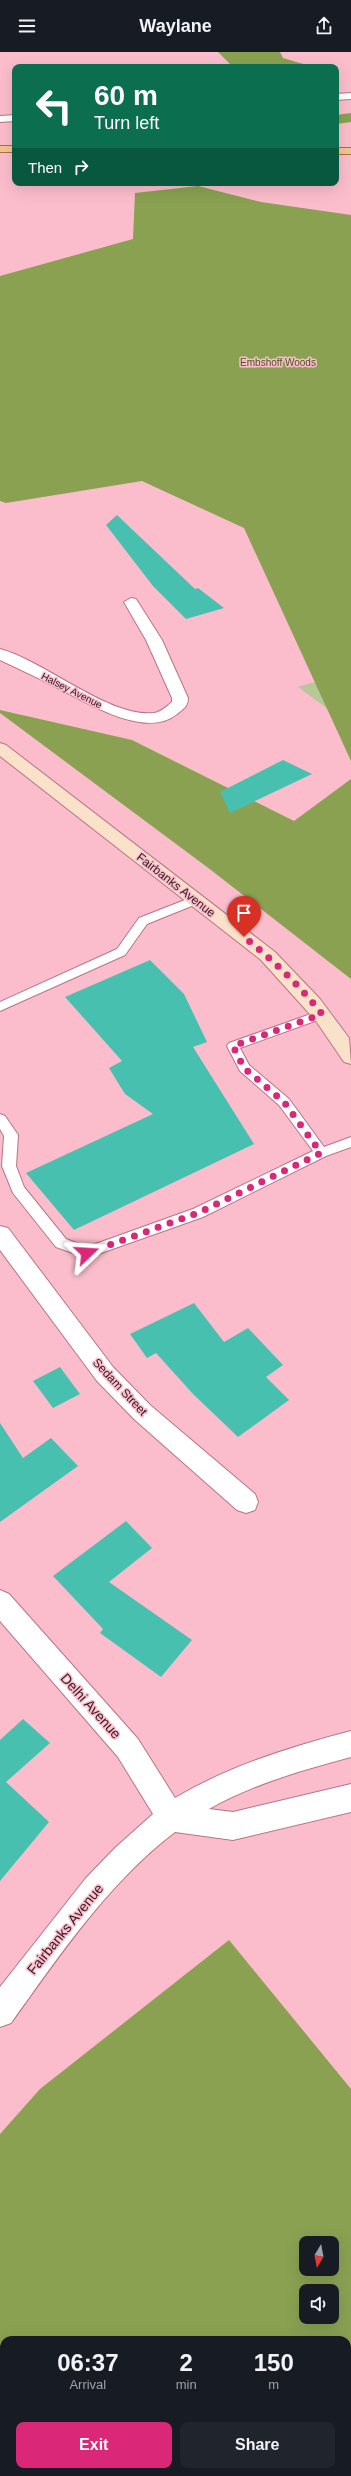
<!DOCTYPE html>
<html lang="en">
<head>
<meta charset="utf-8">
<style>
  :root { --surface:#171b24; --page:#20242c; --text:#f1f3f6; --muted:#9ea1a6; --accent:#db2777 }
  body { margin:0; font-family:Helvetica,sans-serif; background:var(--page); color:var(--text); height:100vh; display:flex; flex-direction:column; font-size:15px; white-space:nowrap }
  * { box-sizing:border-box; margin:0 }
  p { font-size:13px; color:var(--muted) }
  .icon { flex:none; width:22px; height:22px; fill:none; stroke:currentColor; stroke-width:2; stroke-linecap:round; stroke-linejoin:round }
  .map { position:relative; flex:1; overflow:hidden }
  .details { position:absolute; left:0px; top:2284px; width:351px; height:140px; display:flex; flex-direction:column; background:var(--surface); border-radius:12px 12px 0 0; box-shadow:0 4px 16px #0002 }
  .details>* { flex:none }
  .guide { position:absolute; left:12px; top:12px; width:327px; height:122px; border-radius:8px; box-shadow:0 4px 16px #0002; background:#0b6e4f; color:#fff; overflow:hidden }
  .needle { width:26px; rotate:190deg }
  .buttons { position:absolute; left:299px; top:2184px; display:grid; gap:8px }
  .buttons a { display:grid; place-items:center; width:40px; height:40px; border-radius:8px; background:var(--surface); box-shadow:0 4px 16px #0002; font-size:20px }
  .pin { position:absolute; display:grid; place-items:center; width:34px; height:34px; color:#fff; margin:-41px -17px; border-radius:50% 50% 50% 0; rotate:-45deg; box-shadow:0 0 4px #0007 }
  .pin .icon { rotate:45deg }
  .me { position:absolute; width:44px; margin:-22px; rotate:70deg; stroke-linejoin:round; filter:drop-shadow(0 0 3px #0008) }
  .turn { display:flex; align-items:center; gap:14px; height:84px; padding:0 16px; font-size:18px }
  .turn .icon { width:52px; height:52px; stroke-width:2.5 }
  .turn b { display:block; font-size:28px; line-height:34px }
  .then { display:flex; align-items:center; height:38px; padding:0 16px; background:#0003; gap:8px; font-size:15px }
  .eta { display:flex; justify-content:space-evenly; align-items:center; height:68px; text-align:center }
  .eta b { font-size:24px; font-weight:600; line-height:28px }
  .button { display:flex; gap:8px; margin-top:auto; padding:8px 16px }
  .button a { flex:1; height:46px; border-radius:8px; background:var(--accent); color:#fff; font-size:16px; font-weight:600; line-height:46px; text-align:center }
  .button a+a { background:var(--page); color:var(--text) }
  header { display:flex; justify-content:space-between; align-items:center; height:52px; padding:0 16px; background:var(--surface); font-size:18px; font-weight:600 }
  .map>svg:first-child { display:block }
  .green { fill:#b7c795 }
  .forest { fill:#8aa152; fill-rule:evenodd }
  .building { fill:#48c0b0 }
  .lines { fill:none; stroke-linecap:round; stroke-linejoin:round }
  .lane-casing { stroke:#ba7386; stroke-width:2 }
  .street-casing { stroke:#ba7386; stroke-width:2 }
  .secondary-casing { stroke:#ba7386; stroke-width:2 }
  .primary-casing { stroke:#ad6f3e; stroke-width:2 }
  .lane { fill:#fff; fill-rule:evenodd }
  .street { fill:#fff; fill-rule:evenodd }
  .secondary { fill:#fae2ca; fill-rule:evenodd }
  .primary { fill:#f5c494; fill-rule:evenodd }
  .route { stroke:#db2777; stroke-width:7; stroke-dasharray:0 12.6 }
  .labels { text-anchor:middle; stroke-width:3; stroke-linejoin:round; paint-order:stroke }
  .far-park-label { font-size:10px; fill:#46561c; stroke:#fbbdcc }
  .far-street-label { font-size:10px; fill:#351921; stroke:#fbbdcc }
  .street-label { font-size:12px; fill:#351921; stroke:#fbbdcc }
  .near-street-label { font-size:14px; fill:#351921; stroke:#fbbdcc }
</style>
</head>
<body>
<header><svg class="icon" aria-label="menu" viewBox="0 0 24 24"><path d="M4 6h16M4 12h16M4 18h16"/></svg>Waylane<svg class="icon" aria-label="share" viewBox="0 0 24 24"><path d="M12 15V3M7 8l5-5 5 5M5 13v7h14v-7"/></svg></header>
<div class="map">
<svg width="351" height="2424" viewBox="0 0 351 2424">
  <rect width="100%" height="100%" fill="#fbbdcc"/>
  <!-- green -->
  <path class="green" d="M351 619V674L298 635Z"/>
  <!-- forest -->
  <path class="forest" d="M218 0H280L283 6 310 14 233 15Z
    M351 61V70L336 72V63Z
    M198 134 261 150 351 163V709L244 476 142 429 6 451 0 449V224L133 187 135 141Z
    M0 658 132 688 294 769 351 727V927L207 815 0 661Z
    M229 1888 351 2037V2424H0V2082L40 2037ZM306 2191H332V2217H306ZM306 2239H332V2265H306ZM4 2288H347V2420H4Z"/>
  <!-- building -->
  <path class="building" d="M117 463 195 537 198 536 224 556 186 567 153 534 106 473Z
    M283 708 312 722 230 761 220 740Z
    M150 908 184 942 207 990 193 995 254 1092 74 1178 26 1121 153 1062 125 1042 109 1016 122 1009 65 945Z
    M194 1251 224 1290 248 1276 283 1313 266 1325 289 1348 238 1385 193 1342 156 1301 147 1306 130 1282Z
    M60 1315 80 1342 53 1356 33 1329Z
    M0 1371 23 1406 51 1386 78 1414 0 1470Z
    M126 1469 152 1496 109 1530 192 1588 161 1625 100 1581 103 1577 53 1524Z
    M23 1667 50 1691 6 1730 49 1770 0 1829V1688Z"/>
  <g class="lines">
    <defs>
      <path id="lane" d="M195 844 199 845V851L147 872 125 903 0 959V950L117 897 139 866Z
        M322 958 328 962 326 965 240 996 249 1013 289 1047 324 1095 351 1085V1095L326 1104 203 1165 87 1206 56 1195 13 1141 2 1114 4 1084 0 1077V1062L5 1064 18 1083 16 1114 24 1135 66 1187 87 1195 193 1157 313 1099 279 1053 240 1019 227 994 229 991Z"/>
      <path id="street" d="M351 41V47L336 48V42Z
        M15 63V69L0 70V64Z
        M131 546 136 547 162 588 188 646C188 655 183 657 177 662 146 688 86 650 58 636 39 626 19 617 0 608V597C45 609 109 666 154 661 161 660 166 655 172 650V646L146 588 124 550Z
        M0 1174 8 1176 113 1315 150 1353 255 1442 258 1450 255 1458 246 1461 237 1458 134 1367 97 1329 0 1198Z
        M0 1538 9 1542 138 1687 175 1746C229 1714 290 1695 351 1679V1705C303 1718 253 1732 209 1757L233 1760 351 1732V1760L233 1788 175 1780C108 1831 59 1904 11 1971L0 1975V1935L86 1826 115 1796 153 1762 118 1705 0 1569Z"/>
      <path id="secondary" d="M0 691 6 693 275 900 320 947 349 986 351 1012 344 1010 316 969 261 908 0 704Z"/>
      <path id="primary" d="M0 94H15V100H0Z
        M336 96H351V102H336Z"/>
    </defs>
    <!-- lane casing -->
    <use href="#lane" class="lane-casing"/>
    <!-- street casing -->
    <use href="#street" class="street-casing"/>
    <!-- secondary casing -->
    <use href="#secondary" class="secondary-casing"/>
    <!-- primary casing -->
    <use href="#primary" class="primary-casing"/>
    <!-- lane -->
    <use href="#lane" class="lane"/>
    <!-- street -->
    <use href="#street" class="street"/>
    <!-- secondary -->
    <use href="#secondary" class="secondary"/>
    <!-- primary -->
    <use href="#primary" class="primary"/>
  </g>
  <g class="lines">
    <!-- route -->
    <path class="route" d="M87 1201 198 1161 321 1101 284 1050 244 1016 233 994 322 962C299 933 273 908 244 885"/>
  </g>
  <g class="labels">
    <!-- far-park labels -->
    <g class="far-park-label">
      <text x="278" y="314">Embshoff Woods</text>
    </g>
    <!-- far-street labels -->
    <g class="far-street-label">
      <text transform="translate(72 638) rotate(27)" y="4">Halsey Avenue</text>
    </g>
    <!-- street labels -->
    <g class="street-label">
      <text transform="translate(176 833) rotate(38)" y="4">Fairbanks Avenue</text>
      <text transform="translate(120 1335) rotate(47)" y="4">Sedam Street</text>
    </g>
    <!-- near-street labels -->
    <g class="near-street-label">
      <text transform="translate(91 1654) rotate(48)" y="5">Delhi Avenue</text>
      <text transform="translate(65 1877) rotate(-51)" y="5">Fairbanks Avenue</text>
    </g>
  </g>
</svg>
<div class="buttons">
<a><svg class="needle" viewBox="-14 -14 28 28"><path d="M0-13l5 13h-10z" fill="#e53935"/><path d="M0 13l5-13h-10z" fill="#9ea1a6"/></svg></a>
<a><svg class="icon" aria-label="sound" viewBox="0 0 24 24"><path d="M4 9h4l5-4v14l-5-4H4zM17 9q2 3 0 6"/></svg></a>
</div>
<div class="pin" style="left:244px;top:885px;background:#d93025"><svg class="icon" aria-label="arrive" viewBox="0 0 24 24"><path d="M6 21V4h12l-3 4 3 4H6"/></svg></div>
<svg class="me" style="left:87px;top:1201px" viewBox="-20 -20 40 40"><path d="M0-17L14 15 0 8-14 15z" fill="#db2777" stroke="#fff" stroke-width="4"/></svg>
<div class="guide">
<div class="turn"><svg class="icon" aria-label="left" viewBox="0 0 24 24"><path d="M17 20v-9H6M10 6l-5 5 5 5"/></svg><div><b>60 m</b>Turn left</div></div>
<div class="then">Then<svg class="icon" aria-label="right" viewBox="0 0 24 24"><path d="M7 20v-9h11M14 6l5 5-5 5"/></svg></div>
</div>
<section class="details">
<div class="eta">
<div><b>06:37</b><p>Arrival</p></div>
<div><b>2</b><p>min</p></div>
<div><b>150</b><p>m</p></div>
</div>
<div class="button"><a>Exit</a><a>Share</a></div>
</section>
</div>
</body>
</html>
